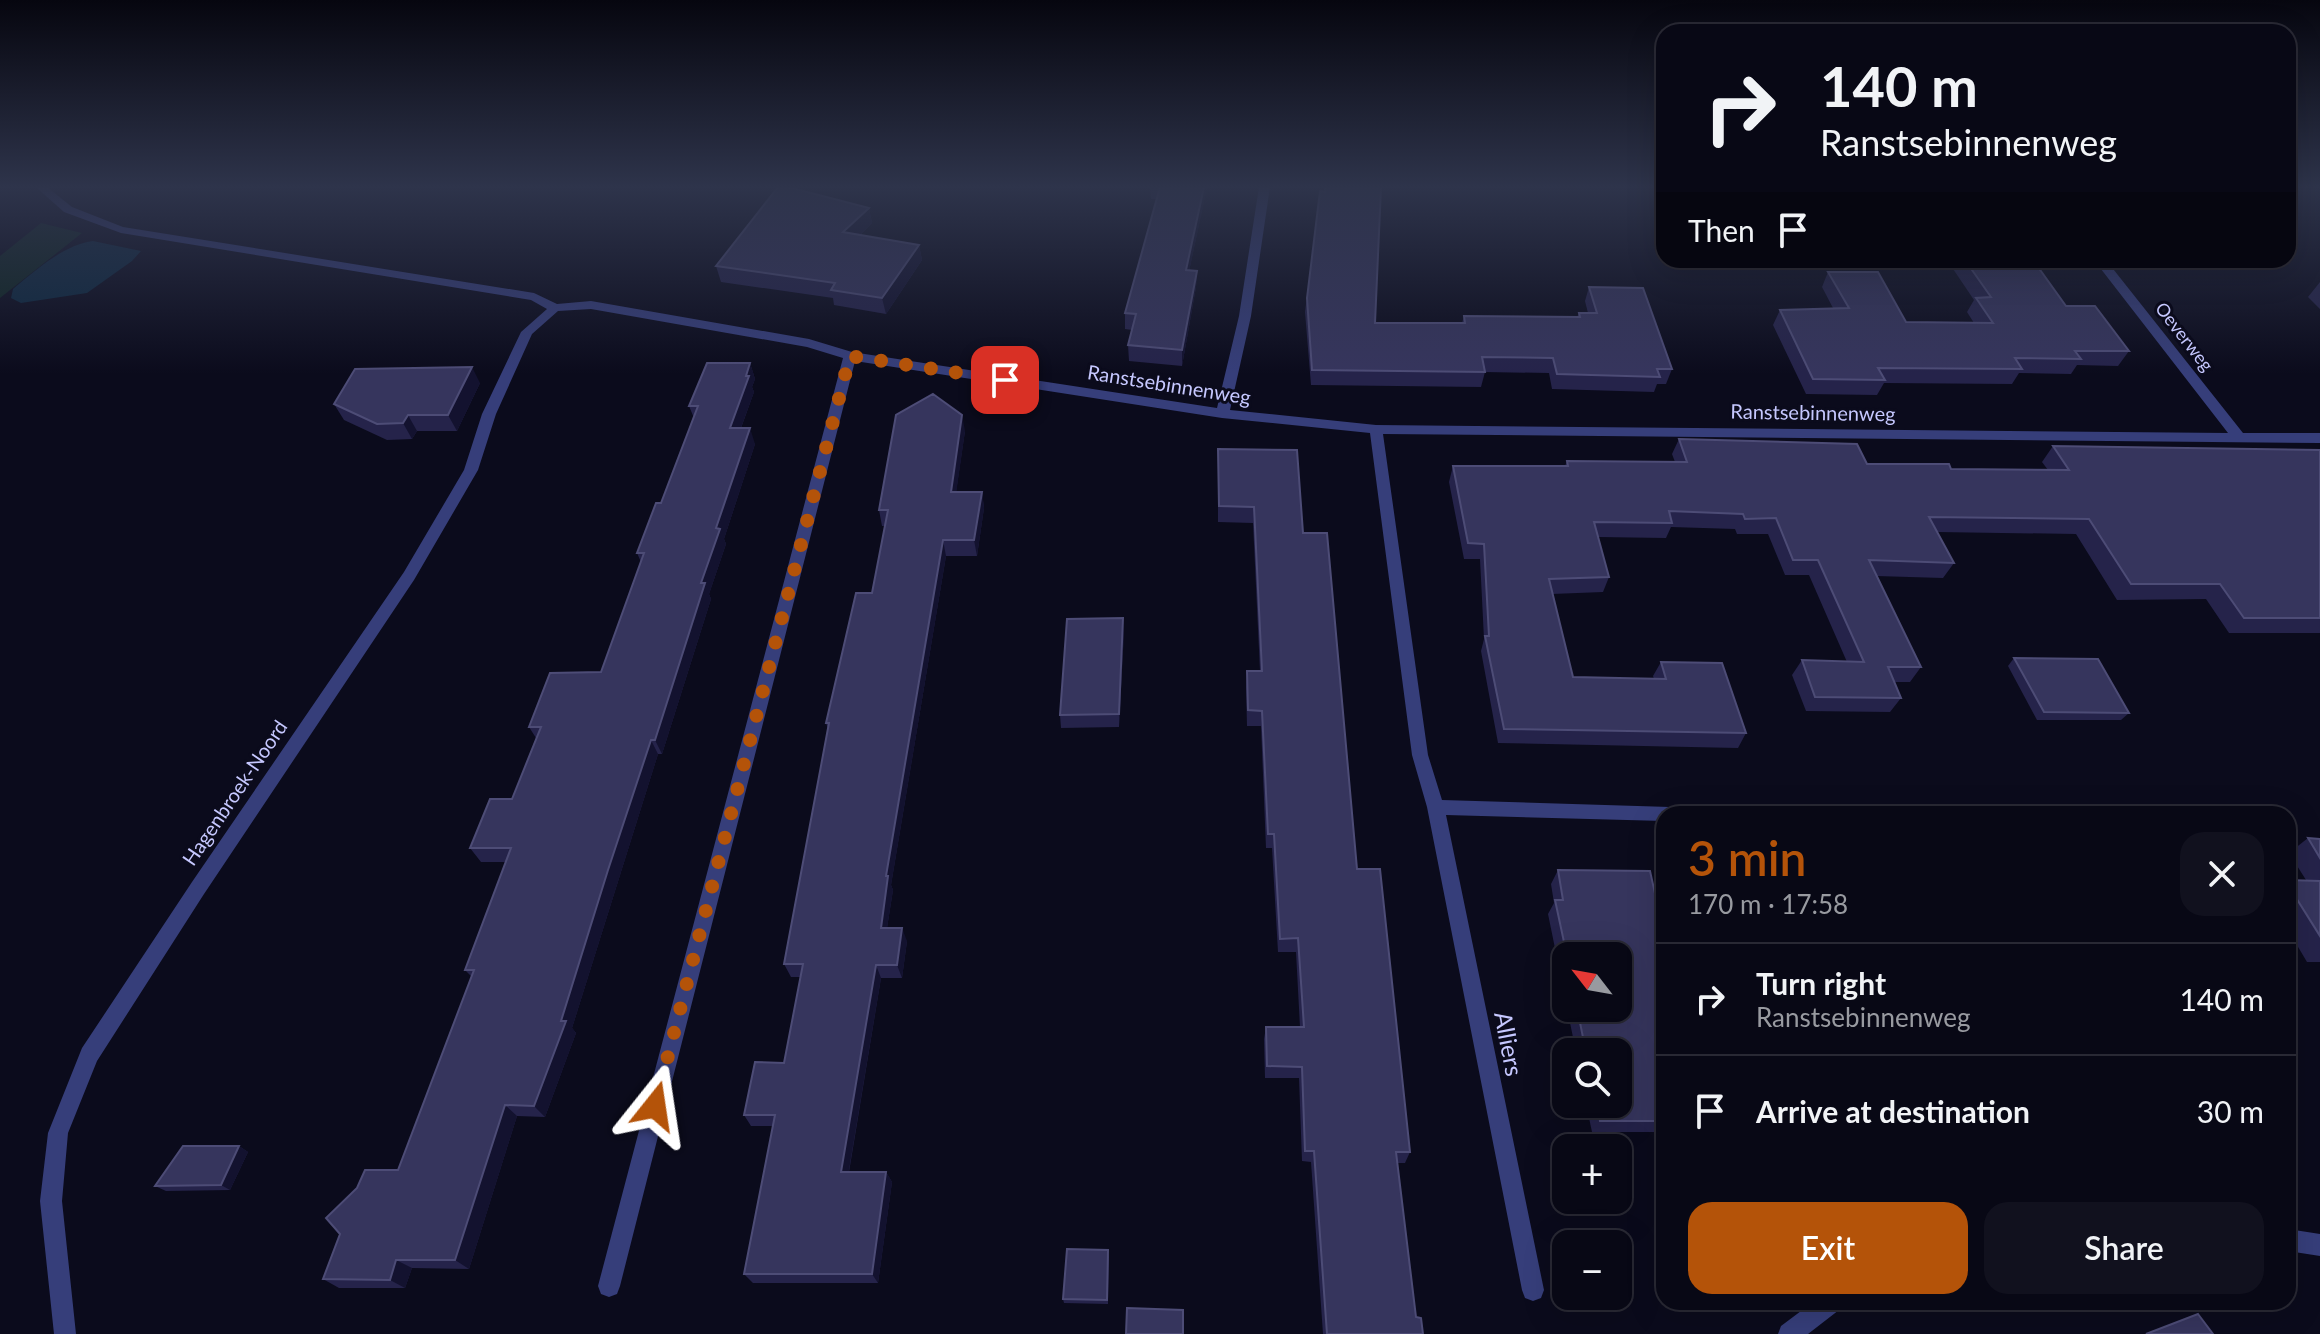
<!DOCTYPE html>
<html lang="en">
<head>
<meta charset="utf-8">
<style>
  :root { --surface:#080815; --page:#11111e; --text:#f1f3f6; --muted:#989aa0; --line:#292934; --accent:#b45309 }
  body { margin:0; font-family:Lato,sans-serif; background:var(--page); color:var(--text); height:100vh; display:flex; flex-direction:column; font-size:30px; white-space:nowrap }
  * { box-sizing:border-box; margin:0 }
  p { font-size:26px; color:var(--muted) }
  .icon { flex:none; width:44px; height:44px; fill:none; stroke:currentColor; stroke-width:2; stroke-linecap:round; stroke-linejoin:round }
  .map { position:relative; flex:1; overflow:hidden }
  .drawer { position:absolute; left:1656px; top:806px; width:640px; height:504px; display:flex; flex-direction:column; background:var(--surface); border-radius:24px; box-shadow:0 8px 32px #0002,0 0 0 2px var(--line) }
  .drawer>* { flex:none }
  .banner { position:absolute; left:1656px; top:24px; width:640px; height:244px; border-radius:24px; box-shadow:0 8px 32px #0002,0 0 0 2px var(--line); background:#080815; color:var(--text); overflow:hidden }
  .needle { width:52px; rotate:301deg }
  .tools { position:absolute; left:1552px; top:942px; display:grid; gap:16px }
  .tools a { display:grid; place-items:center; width:80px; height:80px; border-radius:16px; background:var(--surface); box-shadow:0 8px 32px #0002,0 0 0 2px var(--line); font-size:40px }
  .pin { position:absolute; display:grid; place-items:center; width:68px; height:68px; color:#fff; margin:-34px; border-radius:16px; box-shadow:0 4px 12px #0006 }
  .me { position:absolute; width:88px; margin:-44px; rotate:15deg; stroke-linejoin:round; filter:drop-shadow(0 0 6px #0008) }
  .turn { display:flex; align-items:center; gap:28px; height:168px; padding:0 32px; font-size:36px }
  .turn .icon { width:104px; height:104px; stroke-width:2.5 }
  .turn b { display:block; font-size:56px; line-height:68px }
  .then { display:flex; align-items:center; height:76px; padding:0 32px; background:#0003; gap:16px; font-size:30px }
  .round { display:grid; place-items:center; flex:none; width:84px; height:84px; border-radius:24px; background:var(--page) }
  .summary { display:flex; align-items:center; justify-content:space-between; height:136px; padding:0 32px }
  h1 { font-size:48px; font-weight:600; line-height:60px; color:var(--accent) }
  .action { display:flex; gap:16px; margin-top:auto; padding:16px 32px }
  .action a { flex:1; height:92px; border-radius:24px; background:var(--accent); color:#fff; font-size:32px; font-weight:600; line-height:92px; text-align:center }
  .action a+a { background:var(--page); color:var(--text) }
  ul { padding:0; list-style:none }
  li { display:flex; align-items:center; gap:24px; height:112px; padding:0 32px; border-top:2px solid var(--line) }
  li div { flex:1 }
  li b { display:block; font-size:30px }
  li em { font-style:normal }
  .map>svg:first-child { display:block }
  .green { fill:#0e2521 }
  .water { fill:#0c283f }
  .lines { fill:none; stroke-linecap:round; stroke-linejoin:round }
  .minor { fill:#363e7a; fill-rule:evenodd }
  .wall { fill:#25234a }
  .shaded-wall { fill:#13122f }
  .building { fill:#36355d; stroke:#4d4c76; stroke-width:2 }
  .route { stroke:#b45309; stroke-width:14; stroke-dasharray:0 25.2 }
  .labels { text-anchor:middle; stroke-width:6; stroke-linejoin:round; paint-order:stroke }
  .far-street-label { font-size:18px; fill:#c6c8ff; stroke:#0b0b1c }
  .street-label { font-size:20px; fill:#c6c8ff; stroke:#0b0b1c }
  .near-street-label { font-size:24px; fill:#c6c8ff; stroke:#0b0b1c }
</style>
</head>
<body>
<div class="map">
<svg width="2320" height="1334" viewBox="0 0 2320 1334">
  <rect width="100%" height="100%" fill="#0b0b1c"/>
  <!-- green -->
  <path class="green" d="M41 223 82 233 0 298V256Z"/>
  <!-- water -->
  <path class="water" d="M93 241 141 251 132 261 87 293 21 303 11 298 13 289C36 270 63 245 93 241Z"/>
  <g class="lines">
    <!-- minor -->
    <path class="minor" d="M36 187H47L72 207 123 227 534 293 557 304 591 301 809 339 852 352 1217 408 1239 316 1259 187H1270L1251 316 1230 410 1376 425 2228 433 2094 260H2106L2243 433H2320V443L1383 434 1428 755 1442 800 1670 807 1676 809 1679 814H1664V821L1446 815 1544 1290 1541 1298 1533 1301 1525 1298 1522 1290 1427 807 1412 755 1370 433 1222 418 855 361 620 1286 617 1294 609 1297 601 1294 598 1286 843 358 807 347 591 309 558 311 532 334 496 414 478 470 414 580 204 894 97 1061 68 1133 62 1201 76 1334H54L40 1201 48 1133 82 1048 192 882 404 572 464 470 482 414 521 332 547 309 531 300 121 233 64 212Z
      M2288 1229 2320 1234V1256L2288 1251Z
      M1813 1302H1842L1839 1310 1808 1334H1778L1781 1326Z"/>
  </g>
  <!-- wall -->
  <path class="wall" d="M1150 187H1207L1189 271H1197L1196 287 1182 366 1129 361 1128 345 1132 330 1125 329V313L1157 199H1151Z
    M1324 187H1381L1375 323H1462L1464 316 1577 317 1579 313H1588L1585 301 1589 287 1672 369 1666 384H1657L1654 392 1552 389 1549 373 1485 372 1481 387 1311 385 1305 312 1320 191 1324 192Z
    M1654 187H1664V209Z
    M869 208 872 223 860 235 919 245 922 260 886 314 834 305 833 298 721 282 716 266Z
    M1947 260H2033L2066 306 2129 351 2118 366 2077 365 2071 374 2019 373 2012 384 1884 383 1877 395 1806 394 1773 325 1780 310 1833 308 1822 287 1828 272 1906 322 1974 323 1967 312 1974 300Z
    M2320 282V309L2308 297Z
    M750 363 755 379 752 387 754 392 741 428 755 444 724 539 726 544 709 594 711 599 662 754H658L572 1028 576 1033 545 1117 517 1116 469 1269 412 1268 405 1288H339L323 1279 398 1170 472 977 465 970 506 862H481L470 848 512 799 536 738 529 727 601 672 641 562 637 553 661 503 694 418 689 406Z
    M480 383 457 431H417L412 439 387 440 344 420 334 404Z
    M965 431 956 492H982L984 508 977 556H946L891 885 893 890 887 928 907 941 902 978H881L849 1172H886L892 1182 878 1283H753L744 1274 773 1126H751L744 1115 784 1063 801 977H791L784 964 828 729 826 723 872 593 885 526H882L879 510Z
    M1679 439 1867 464 1951 469 2048 470 2042 462 2053 446 2320 450V633H2229L2206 599 2117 600 2076 534 1937 532 1954 563 1943 578 1876 576 1921 667 1910 682H1895L1901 698 1890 712 1806 711 1792 675 1802 660 1847 662 1809 575H1785L1768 534H1737L1735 529 1671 527 1666 538 1598 537 1609 577 1603 592 1552 594 1573 677 1654 679 1653 676 1661 662 1746 733 1738 748 1498 743 1481 651 1484 639 1480 559H1464L1449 482 1453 466H1565L1567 461 1675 462 1672 454Z
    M1218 449 1303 533 1357 869 1410 1152 1405 1163H1397L1416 1317 1423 1334H1323L1311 1162 1302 1161 1299 1078H1265L1264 1039 1266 1027H1300L1296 952H1278L1272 848H1266L1261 726H1247L1246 687 1247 671H1260L1253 523 1218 522Z
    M1124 632 1119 727 1061 728 1060 715Z
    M2014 658 2129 713 2121 720H2037L2008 666Z
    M2308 838 2320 839V962H2307L2288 930V880H2306L2289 853Z
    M1558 870 1664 934V1132H1592L1586 1104H1618V1052H1576L1567 1008H1618L1566 956V1002L1548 914 1554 903 1551 884Z
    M239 1146 248 1152 230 1190 166 1191 155 1186Z
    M1109 1255 1108 1304 1064 1303 1063 1299Z"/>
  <!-- shaded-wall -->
  <path class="shaded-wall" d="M1204 187H1207L1186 286V270Z
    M869 208 872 223 846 248 843 232Z
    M919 245 922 260 886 314 882 298Z
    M1197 271 1196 287 1182 366V350Z
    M750 363 755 379 752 387 754 392 735 444 730 428Z
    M472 367 480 383 457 431 448 415Z
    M408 415 417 431 412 439 403 423Z
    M962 415 965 431 954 508 951 492Z
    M750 428 755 444 724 539 726 544 709 594 711 599 662 754 655 740 716 528Z
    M982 492 984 508 977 556 974 540Z
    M943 540 946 556 891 885 893 890 885 941 881 928 886 876Z
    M1123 618 1124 632 1119 727V714Z
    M651 740 658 754 572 1028 576 1033 545 1117 534 1106 608 870Z
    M902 928 907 941 902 978 897 965Z
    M876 965 881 978 847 1182 841 1172Z
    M505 1105 517 1116 469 1269 455 1260Z
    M239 1146 248 1152 230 1190 221 1185Z
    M886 1172 892 1182 878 1283 872 1274Z
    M396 1260 412 1268 405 1288 390 1280Z"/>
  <!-- building -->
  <path class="building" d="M778 187H788L869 208 843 232 919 245 882 298 831 290 835 283 716 266Z
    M1160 187H1204L1186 270 1197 271 1182 350 1128 345 1136 314 1125 313Z
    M1325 187H1381L1375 323H1465L1464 316 1580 317 1579 313H1597L1589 287 1643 288 1672 369H1657L1660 377 1557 374 1553 358 1482 357 1485 372 1312 370 1307 298 1320 191 1325 192Z
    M1965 260H2033L2066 306H2095L2129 351H2075L2081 359 2015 358 2022 369 1878 368 1885 380 1813 379 1780 310 1849 308 1828 272H1878L1906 322 1993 323 1976 298 1991 297Z
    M707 363H750L746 376H749L730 428H750L716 528 720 529 701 583H705L655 740H651L608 870 561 1021H566L534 1106 505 1105 455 1260H396L390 1280 323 1279 340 1234 326 1218 357 1188 365 1170H398L474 970H465L511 848H470L490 799H512L541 727H529L550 673 601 672 644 553H637L656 503H661L698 406H689Z
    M472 367 448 415H408L403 423 377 424 334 404 355 369Z
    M933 394 962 415 951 492H982L974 540H943L886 876H888L881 928H902L897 965H876L841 1172H886L872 1274H744L775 1115H744L755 1062 784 1063 803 964H784L829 723H826L856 593H872L888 510H879L896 415Z
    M1679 439 1857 444 1867 464H1949L1951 469 2069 470 2053 446 2320 450V618H2244L2220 584H2131L2089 519 1929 517 1954 563 1869 560 1921 667H1888L1901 698 1815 697 1802 660 1864 662 1818 560H1793L1776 518 1745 519 1743 514 1669 511 1672 523 1594 522 1609 577 1549 579 1573 677 1666 679 1661 662 1722 663 1746 733 1504 729 1485 636H1489L1484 544 1468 543 1453 466H1568L1567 461 1687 462Z
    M1218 449 1297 450 1303 533H1327L1357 869H1380L1410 1152H1396L1416 1317 1421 1318 1423 1334H1327L1314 1151H1305L1302 1067 1267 1066 1266 1027H1304L1298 938 1280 939 1274 834H1268L1262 711 1248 710 1247 671H1262L1254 507 1219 506Z
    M1123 618 1119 714 1060 715 1067 619Z
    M2014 658 2098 659 2129 713 2044 712Z
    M2308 838 2320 839V858Z
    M1558 870 1650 871 1664 934V1121H1600L1597 1104H1618V1052H1586L1577 1008H1618V956H1567L1555 900H1563Z
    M2288 880 2320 881V936L2288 885Z
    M183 1146H239L221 1185 155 1186Z
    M1067 1249 1108 1250 1107 1300 1063 1299Z
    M1127 1308 1183 1310V1334H1126Z
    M2198 1314 2213 1334H2146Z"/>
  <!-- sky -->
  <linearGradient id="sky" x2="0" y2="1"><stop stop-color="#06060f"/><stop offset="0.5" stop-color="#2e344b"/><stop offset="1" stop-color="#2e344b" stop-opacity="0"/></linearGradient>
  <rect width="2320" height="374" fill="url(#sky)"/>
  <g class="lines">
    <!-- route -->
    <path class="route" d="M655 1106 850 356 1005 380"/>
  </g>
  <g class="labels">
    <!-- far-street labels -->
    <g class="far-street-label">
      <text transform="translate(2184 337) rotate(52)" y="6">Oeverweg</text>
    </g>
    <!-- street labels -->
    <g class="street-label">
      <text transform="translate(1169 385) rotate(9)" y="7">Ranstsebinnenweg</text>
      <text transform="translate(1813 413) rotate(1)" y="7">Ranstsebinnenweg</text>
      <text transform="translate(235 793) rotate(-56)" y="7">Hagenbroek-Noord</text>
    </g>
    <!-- near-street labels -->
    <g class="near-street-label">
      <text transform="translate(1508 1044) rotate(79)" y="8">Alliers</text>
    </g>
  </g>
</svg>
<div class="tools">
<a><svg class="needle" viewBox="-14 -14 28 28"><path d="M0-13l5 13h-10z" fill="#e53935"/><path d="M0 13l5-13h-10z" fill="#989aa0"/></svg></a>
<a><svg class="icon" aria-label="search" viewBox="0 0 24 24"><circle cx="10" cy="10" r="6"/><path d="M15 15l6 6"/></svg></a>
<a>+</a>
<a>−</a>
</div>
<div class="pin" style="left:1005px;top:380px;background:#d93025"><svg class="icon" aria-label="arrive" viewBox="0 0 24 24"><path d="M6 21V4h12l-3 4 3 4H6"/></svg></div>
<svg class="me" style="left:655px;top:1106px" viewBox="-20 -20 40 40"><path d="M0-17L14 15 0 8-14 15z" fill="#b45309" stroke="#fff" stroke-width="4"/></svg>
<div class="banner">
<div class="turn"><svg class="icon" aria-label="right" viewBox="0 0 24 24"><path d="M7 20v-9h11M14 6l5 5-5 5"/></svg><div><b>140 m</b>Ranstsebinnenweg</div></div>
<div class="then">Then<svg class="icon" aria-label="arrive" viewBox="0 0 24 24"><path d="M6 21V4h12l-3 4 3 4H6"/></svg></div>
</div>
<section class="drawer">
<div class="summary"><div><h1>3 min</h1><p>170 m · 17:58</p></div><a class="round"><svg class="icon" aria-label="close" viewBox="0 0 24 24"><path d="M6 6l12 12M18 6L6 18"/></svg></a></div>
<ul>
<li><svg class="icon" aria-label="right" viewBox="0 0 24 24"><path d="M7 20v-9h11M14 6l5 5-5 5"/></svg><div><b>Turn right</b><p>Ranstsebinnenweg</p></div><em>140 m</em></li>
<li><svg class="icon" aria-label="arrive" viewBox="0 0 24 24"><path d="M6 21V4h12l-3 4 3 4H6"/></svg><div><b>Arrive at destination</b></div><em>30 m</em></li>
</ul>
<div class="action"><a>Exit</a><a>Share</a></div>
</section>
</div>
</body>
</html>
